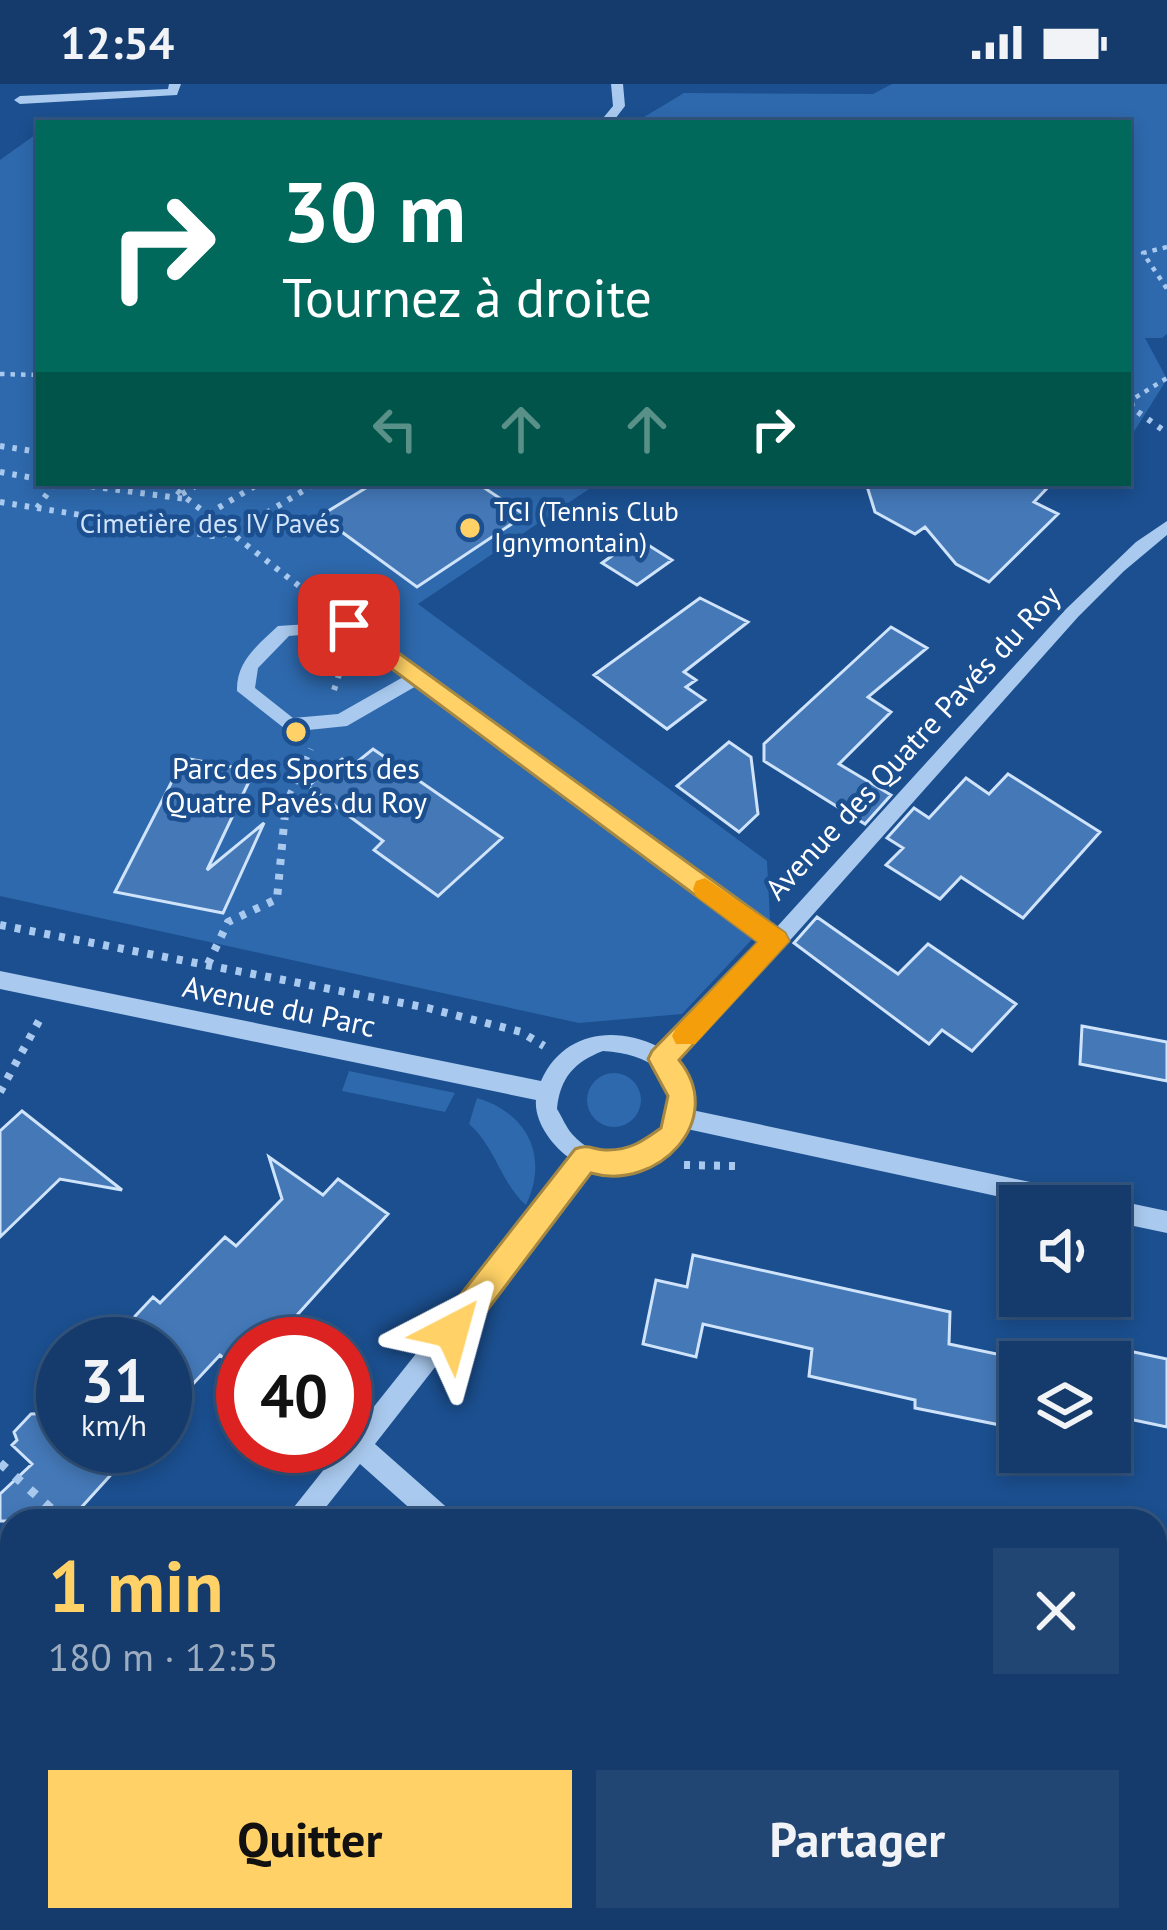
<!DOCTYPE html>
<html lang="fr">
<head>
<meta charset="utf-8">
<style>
  :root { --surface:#143b6b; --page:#214673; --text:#f1f3f6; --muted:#9dadc1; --line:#33557e; --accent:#ffd166 }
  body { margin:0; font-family:"PT Sans",sans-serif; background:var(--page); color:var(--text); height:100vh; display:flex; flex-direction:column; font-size:45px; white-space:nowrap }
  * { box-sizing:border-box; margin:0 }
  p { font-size:39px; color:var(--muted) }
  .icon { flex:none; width:66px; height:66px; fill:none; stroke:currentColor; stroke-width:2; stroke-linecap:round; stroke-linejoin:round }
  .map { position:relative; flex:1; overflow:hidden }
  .drawer { position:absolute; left:0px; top:1425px; width:1167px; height:423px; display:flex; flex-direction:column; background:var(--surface); border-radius:36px 36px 0 0; box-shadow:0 6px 18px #0003,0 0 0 3px var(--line) }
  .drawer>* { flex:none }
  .guide { position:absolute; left:36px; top:36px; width:1095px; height:366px; border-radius:0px; box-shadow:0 6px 18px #0003,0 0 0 3px var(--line); background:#00695c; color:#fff; overflow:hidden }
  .controls { position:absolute; left:999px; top:1101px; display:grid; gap:24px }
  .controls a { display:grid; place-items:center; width:132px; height:132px; border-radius:0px; background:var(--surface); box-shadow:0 6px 18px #0003,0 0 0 3px var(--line); font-size:60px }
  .speed { position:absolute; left:36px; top:1233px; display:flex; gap:24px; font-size:60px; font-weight:700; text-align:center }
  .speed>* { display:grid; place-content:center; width:156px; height:156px; border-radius:50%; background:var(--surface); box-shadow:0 6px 18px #0003,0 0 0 3px var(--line); line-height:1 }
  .speed small { font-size:30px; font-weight:400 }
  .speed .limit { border:18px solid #d22; background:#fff; color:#111 }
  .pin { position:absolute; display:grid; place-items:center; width:102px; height:102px; color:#fff; margin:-51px; border-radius:24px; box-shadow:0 6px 18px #0006 }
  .me { position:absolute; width:132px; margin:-66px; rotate:39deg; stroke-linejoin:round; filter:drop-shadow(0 0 9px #0008) }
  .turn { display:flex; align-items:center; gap:42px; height:252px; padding:0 48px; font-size:54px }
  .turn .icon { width:156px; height:156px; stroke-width:2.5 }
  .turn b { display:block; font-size:84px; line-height:102px }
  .lanes { display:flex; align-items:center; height:114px; padding:0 48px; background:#0003; justify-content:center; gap:60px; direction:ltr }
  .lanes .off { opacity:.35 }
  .round { display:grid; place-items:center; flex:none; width:126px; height:126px; border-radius:0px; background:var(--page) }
  .overview { display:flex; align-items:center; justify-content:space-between; height:204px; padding:0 48px }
  h1 { font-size:72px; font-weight:700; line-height:90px; color:var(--accent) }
  .action { display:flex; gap:24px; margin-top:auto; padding:24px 48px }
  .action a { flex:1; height:138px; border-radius:0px; background:var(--accent); color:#111; font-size:48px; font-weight:700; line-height:138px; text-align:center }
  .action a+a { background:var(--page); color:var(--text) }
  .status { display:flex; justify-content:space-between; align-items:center; height:84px; padding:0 60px; background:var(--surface); direction:ltr }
  .status svg { height:33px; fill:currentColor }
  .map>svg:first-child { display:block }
  .green { fill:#2e69ad }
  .building { fill:#4478b7; stroke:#cfe3fa; stroke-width:3 }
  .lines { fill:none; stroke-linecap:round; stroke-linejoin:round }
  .path-far3 { stroke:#a9c9ee; stroke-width:4.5; stroke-dasharray:4.5 6; stroke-linecap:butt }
  .path-far2 { stroke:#a9c9ee; stroke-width:6; stroke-dasharray:4.5 8; stroke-linecap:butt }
  .path-far1 { stroke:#a9c9ee; stroke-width:8; stroke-dasharray:6 9; stroke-linecap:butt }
  .path { stroke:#a9c9ee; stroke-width:9; stroke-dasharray:8 12; stroke-linecap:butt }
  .minor { fill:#a9c9ee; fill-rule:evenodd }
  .route { fill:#ffd166; stroke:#a68842; stroke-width:3 }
  .slow { fill:#f59e0b }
  .poi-dot { fill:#ffd166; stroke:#1b4f8f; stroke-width:4.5 }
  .labels { text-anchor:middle; stroke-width:9; stroke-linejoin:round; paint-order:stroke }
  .far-poi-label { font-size:27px; fill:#fff; stroke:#1b4f8f; text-anchor:start }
  .far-park-label { font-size:27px; fill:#cfe3fa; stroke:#1b4f8f }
  .street-label { font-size:30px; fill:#fff; stroke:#1b4f8f }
  .poi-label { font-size:30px; fill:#fff; stroke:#1b4f8f }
</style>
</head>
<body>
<div class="status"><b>12:54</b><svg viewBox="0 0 49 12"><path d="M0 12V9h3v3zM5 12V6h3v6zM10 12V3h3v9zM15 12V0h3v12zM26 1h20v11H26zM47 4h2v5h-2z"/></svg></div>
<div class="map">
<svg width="1167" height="1846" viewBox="0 0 1167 1846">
  <rect width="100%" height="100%" fill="#1b4f8f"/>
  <!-- green -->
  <path class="green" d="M892 0H1167V250L1162 254H1145L1167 295 1130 354 1128 39H634L684 9 873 10Z
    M39 48V399H598L418 520 767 777 770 836 682 930 579 939 0 812V76Z
    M349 987 455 1009 445 1028 342 1007Z
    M587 1016a27 27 0 1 1 54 0a27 27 0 1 1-54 0Z
    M477 1014C528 1029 549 1073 526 1121 502 1101 495 1062 469 1040Z"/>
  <!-- building -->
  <path class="building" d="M374 399H477L525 431 417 503 320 432Z
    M866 399H1052L1034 418 1058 430 989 498 956 480 925 443 915 450 875 428Z
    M637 454 672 476 637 501 602 479Z
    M700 514 748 538 684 588 696 596 686 603 705 616 667 645 594 591Z
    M891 543 927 564 868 613 891 628 839 680 891 711 865 740 764 677V660Z
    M729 658 751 673 758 730 739 748 677 702Z
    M373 665 502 754 438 812 374 766 383 757 308 702 342 675 352 682Z
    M184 674 254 687 207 786 264 739 223 829 115 808Z
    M1008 690 1100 748 1023 834 961 793 940 815 886 781 903 764 887 754 914 724 929 734 966 694 989 710Z
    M817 833 898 890 928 860 1016 920 972 967 942 946 929 960 794 859Z
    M1082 942 1167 958V997L1080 980Z
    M22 1027 122 1106 60 1095 0 1153V1047Z
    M269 1073 323 1111 338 1095 388 1130 271 1260H243V1290L220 1271 165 1330V1260H109L153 1213 160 1219 225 1153 236 1162 282 1115Z
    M693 1171 950 1228 949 1260 1020 1275V1345L915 1324V1316L809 1292 812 1265 703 1240 696 1273 643 1260 656 1196 687 1203Z
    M1110 1263 1167 1275V1343L1110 1331Z
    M63 1329V1362H137L69 1437H0V1410L32 1380 12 1361 17 1356 14 1348 31 1330Z"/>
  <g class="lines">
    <!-- path-far3 -->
    <path class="path-far3" d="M1167 163 1143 169 1167 205
      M0 290 39 291
      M1131 322 1133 315 1167 294"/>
    <!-- path-far2 -->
    <path class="path-far2" d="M1132 319 1131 323 1167 349
      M0 362 39 368
      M0 388 39 395
      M66 399 186 415
      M167 399 317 516
      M182 410 201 399
      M0 418 212 452 233 449 316 399
      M37 424 55 399
      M208 430 260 399
      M334 606 344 575
      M284 722 311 665"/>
    <!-- path-far1 -->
    <path class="path-far1" d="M0 841 428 924 521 948 544 962
      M208 880 228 838 277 815 286 719
      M0 1008 40 935
      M684 1081 735 1082"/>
    <!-- path -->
    <path class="path" d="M0 1379 65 1437
      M1155 1470 1167 1473
      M1070 1836V1846"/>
    <!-- minor -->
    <path class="minor" d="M169 0H181L177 11 20 20 14 16 20 12 168 5Z
      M611 0H623L625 22 612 39H599L613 22Z
      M411 33 415 34 416 39H398Z
      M1167 437V451L1124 487 1078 533 793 853 675 976 693 1012 692 1026 1091 1111 1101 1120 1110 1115 1167 1127V1149L1110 1137V1122H1042L687 1045C663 1081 631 1092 590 1085L375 1360 452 1428 456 1437H424L360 1380 315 1437H286L290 1428 571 1075C553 1063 534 1038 536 1016L0 905V887L541 997C563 948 614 941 659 963L762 858 418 601 347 642 289 648 237 607C236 577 258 561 278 542L355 537 775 845 1066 525 1136 458ZM346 547 405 592 338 630 293 634 255 604 258 584 289 552ZM603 967C740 976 637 1123 572 1050 566 1043 562 1033 557 1025 560 994 574 978 603 967Z
      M12 1769V1806L0 1813V1776Z
      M510 1836H540L537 1846H507Z"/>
  </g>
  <!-- route -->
  <path class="route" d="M349 533 785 849 789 857 679 976C728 1036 657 1108 591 1089L463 1258 452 1263 440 1258 436 1247 440 1237 575 1065C588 1060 592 1065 605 1066 629 1067 643 1057 661 1044L668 1012 648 975 652 967 758 858 341 547V535Z"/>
  <!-- slow -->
  <path class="slow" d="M705 794 785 849 789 857 695 960H676L672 952 676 944 758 858 696 812 693 805 696 797Z"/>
  <!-- markers -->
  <g class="poi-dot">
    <circle cx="470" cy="444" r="12"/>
    <circle cx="296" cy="648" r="12"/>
  </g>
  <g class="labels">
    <!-- far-poi labels -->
    <g class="far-poi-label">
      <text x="494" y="437">TCI (Tennis Club<tspan x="494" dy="31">Ignymontain)</tspan></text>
    </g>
    <!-- far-park labels -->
    <g class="far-park-label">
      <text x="210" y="449">Cimetière des IV Pavés</text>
    </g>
    <!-- street labels -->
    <g class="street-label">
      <text transform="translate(913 659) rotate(-47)" y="10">Avenue des Quatre Pavés du Roy</text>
      <text transform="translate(279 923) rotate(12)" y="10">Avenue du Parc</text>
    </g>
    <!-- poi labels -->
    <g class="poi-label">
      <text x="296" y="695">Parc des Sports des<tspan x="296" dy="34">Quatre Pavés du Roy</tspan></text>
    </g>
  </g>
</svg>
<div class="controls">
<a><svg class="icon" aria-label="sound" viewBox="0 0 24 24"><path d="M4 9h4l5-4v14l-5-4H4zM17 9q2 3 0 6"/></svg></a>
<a><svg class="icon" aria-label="layers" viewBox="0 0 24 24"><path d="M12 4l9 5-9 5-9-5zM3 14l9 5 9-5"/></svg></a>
</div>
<div class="speed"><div>31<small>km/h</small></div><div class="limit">40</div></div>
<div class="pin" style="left:349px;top:541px;background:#d93025"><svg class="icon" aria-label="arrive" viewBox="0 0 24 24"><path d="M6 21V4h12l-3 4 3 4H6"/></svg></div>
<svg class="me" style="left:452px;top:1247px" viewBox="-20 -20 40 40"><path d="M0-17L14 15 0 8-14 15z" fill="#ffd166" stroke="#fff" stroke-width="4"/></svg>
<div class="guide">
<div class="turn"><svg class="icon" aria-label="right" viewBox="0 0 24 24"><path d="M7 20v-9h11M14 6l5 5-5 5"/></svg><div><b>30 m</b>Tournez à droite</div></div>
<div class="lanes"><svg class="icon off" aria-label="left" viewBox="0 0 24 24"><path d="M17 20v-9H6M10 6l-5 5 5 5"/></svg><svg class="icon off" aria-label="ahead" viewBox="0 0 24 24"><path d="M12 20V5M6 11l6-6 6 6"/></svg><svg class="icon off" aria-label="ahead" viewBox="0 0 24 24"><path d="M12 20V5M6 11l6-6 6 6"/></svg><svg class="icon" aria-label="right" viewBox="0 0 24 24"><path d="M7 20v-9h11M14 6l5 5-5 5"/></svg></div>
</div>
<section class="drawer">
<div class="overview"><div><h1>1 min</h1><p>180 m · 12:55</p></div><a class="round"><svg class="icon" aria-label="close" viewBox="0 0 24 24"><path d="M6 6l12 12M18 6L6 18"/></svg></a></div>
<div class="action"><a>Quitter</a><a>Partager</a></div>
</section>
</div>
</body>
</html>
